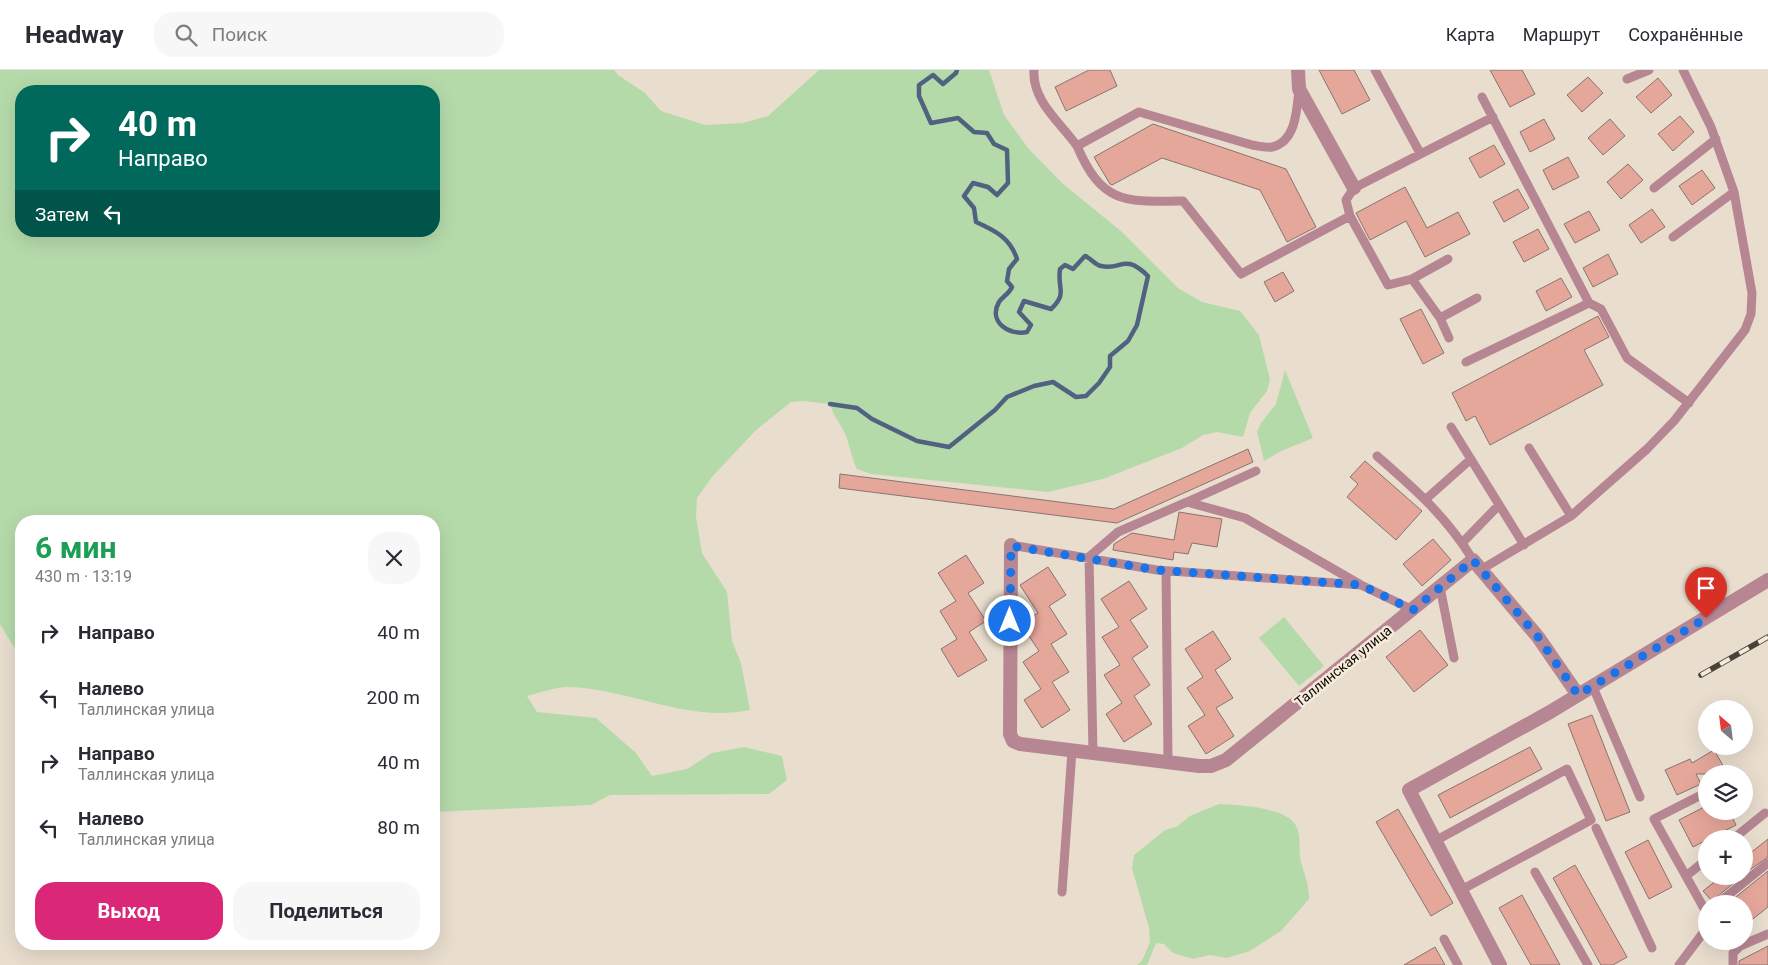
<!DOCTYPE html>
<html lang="ru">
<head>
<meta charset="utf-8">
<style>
  :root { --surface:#fff; --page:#f7f7f7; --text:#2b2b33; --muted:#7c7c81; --line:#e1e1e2; --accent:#db2777 }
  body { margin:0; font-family:Roboto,sans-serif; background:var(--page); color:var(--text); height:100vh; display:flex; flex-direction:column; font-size:19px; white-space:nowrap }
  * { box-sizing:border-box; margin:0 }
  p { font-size:16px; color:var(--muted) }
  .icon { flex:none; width:28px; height:28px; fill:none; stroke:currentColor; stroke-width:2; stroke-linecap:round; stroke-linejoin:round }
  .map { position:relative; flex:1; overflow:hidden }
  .side { position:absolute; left:15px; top:445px; width:425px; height:435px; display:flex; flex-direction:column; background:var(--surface); border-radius:20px; box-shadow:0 5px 20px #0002 }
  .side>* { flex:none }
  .top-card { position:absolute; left:15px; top:15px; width:425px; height:152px; border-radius:20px; box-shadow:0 5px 20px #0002; background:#00695c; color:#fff; overflow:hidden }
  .needle { width:32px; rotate:332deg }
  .fabs { position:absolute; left:1698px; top:630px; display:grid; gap:10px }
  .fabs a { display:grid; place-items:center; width:55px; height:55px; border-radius:50%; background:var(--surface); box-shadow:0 5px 20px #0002; font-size:25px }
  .pin { position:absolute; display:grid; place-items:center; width:42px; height:42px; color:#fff; margin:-51px -21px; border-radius:50% 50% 50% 0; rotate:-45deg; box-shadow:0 0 5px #0007 }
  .pin .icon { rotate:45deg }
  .me { position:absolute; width:55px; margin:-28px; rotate:0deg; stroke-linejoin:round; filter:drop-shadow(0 0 4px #0008) }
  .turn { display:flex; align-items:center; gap:18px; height:105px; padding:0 20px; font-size:22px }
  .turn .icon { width:65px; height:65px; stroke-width:2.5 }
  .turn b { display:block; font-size:35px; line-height:42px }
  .then { display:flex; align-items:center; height:48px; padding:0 20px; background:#0003; gap:10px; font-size:19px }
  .round { display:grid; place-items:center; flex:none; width:52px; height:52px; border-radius:20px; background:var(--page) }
  .headline { display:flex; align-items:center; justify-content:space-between; height:85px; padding:0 20px }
  h1 { font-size:30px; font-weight:700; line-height:38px; color:#1e9e55 }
  .action { display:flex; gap:10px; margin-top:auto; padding:10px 20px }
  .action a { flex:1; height:58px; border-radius:20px; background:var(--accent); color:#fff; font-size:20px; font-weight:700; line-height:58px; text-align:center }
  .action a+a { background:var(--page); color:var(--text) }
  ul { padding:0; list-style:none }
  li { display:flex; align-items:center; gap:15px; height:65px; padding:0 20px }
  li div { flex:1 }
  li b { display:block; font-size:19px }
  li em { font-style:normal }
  header { display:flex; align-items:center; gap:30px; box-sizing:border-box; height:70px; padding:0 25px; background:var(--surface); border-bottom:1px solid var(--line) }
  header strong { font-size:24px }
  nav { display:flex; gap:28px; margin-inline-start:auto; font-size:18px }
  .search { width:350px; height:45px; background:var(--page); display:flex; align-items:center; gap:12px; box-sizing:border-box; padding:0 18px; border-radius:20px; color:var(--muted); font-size:19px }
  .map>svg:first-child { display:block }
  .green { fill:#b5daaa; fill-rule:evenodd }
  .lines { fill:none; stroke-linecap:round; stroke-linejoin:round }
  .stream { stroke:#516180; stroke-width:4.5 }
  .building { fill:#e6a79b; stroke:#877470 }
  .service { stroke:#b78693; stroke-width:9 }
  .minor { stroke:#b78693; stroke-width:14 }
  .rail-casing { stroke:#48423a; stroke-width:5.5 }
  .rail { stroke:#f6ebdb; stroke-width:4; stroke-dasharray:11; stroke-linecap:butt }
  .route { stroke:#1a73e8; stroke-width:9; stroke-dasharray:0 16.2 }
  .labels { text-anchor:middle; stroke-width:5; stroke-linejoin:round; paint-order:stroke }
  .street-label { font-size:14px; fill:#100c07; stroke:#f6ebdb }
</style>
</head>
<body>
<header>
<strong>Headway</strong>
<div class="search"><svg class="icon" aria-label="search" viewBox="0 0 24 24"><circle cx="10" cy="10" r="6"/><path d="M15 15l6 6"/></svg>Поиск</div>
<nav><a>Карта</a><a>Маршрут</a><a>Сохранённые</a></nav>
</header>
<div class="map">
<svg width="1768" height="895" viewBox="0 0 1768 895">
  <rect width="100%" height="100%" fill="#e9dece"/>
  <!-- green -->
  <path class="green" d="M0 0H614L618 5 645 23 661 41 705 55 743 53 768 46 819 0H989L1004 45 1028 78 1062 113 1122 162 1178 218 1202 232 1240 241 1259 265 1270 309 1267 321 1250 343 1243 367 1217 362 1203 365 1182 378 1103 409 1048 422 871 404 857 399C851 387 850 375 845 364 840 352 834 348 830 334L803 331 791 332 755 361 712 407 697 428 696 446 702 483 727 522 732 571 741 593 750 640C688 653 631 619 568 617 556 617 539 623 527 626L537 642 596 648 636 683 652 706 687 699 712 683 744 677 782 686 787 710 769 724 610 725 591 735 434 742V451H21V589L0 554ZM21 21H434V161H21Z
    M1285 300 1313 368 1279 382 1264 391 1257 362 1261 353 1276 334Z
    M1284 547 1324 596 1299 616 1259 568Z
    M1219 734C1238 735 1284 737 1295 754 1302 764 1298 781 1301 792 1305 807 1309 813 1309 829L1281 861 1250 881 1227 888 1210 885 1193 889 1173 883 1164 874 1156 873 1147 895H1137L1142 891 1150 872 1149 858 1132 798 1134 785 1165 760 1176 757 1190 746Z"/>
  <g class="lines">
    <!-- stream -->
    <path class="stream" d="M830 334 857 338 872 349 917 371 949 377 995 340 1007 327 1034 316 1053 312 1076 327 1086 326 1099 313 1110 297V286L1128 271 1137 255 1148 206C1123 182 1122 201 1101 196 1095 195 1091 188 1085 186L1073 199 1065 195 1060 199C1057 219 1068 223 1051 239L1024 231 1019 242 1031 255 1027 262C1008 266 988 251 999 232 1003 226 1009 224 1012 217L1007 211 1009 199 1017 189C1010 168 996 161 976 152L974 138 964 126 973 113 988 117 997 125 1008 113 1007 80 994 74 987 63 974 62 958 48 931 53 919 26V15L933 5 943 14 956 3 957 0"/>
  </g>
  <!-- building -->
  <path class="building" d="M1089 0H1110L1117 16 1066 41 1055 17Z
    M1319 0H1354L1370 30 1342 44Z
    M1490 0H1522L1535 24 1510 37Z
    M1588 7 1603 23 1582 42 1567 25Z
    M1658 8 1672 25 1651 43 1636 27Z
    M1680 46 1694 62 1673 81 1658 64Z
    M1544 49 1555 69 1530 82 1520 62Z
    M1610 49 1625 66 1603 85 1588 68Z
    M1153 54 1286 99 1316 157 1287 172 1260 120 1162 88 1112 115 1110 114 1094 87Z
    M1494 75 1505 94 1480 108 1469 88Z
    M1568 87 1579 107 1553 120 1543 100Z
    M1628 94 1643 110 1621 129 1607 112Z
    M1702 100 1715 118 1692 135 1679 116Z
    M1405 117 1427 158 1458 142 1470 164 1425 187 1406 151 1370 170 1356 143Z
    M1518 119 1529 138 1504 152 1493 132Z
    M1652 139 1665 157 1641 173 1629 155Z
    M1589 141 1600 160 1575 173 1564 154Z
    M1538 159 1549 179 1524 192 1513 172Z
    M1608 184 1618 204 1593 217 1583 198Z
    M1283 202 1294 221 1275 232 1264 212Z
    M1561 208 1572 227 1546 241 1536 221Z
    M1421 239 1444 283 1423 294 1400 249Z
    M1598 246 1609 267 1584 280 1603 315 1490 375 1475 346 1466 351 1452 323Z
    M1248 379 1253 392 1117 453 839 418 840 404 1114 439Z
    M1365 391 1422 441 1396 470 1347 427 1358 414 1350 407Z
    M1179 442 1222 449 1217 477 1192 473 1188 484 1174 482 1173 490 1113 480 1114 474 1132 463 1174 470Z
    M1433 469 1451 490 1422 516 1403 494Z
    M966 485 984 513 968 523 986 551 969 562 987 590 958 607 941 579 957 569 940 541 956 531 938 503Z
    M1048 497 1066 525 1049 536 1067 564 1051 574 1069 602 1052 612 1070 640 1042 658 1024 630 1041 619 1023 592 1039 581 1021 554 1038 543 1020 515Z
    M1129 511 1147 539 1130 550 1148 577 1132 588 1150 615 1134 626 1152 654 1124 672 1106 644 1122 633 1104 605 1120 595 1102 567 1119 557 1101 529Z
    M1420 560 1448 595 1414 622 1386 587Z
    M1213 561 1231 589 1215 600 1233 628 1216 638 1234 666 1206 684 1188 656 1205 645 1187 618 1203 607 1185 579Z
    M1592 645 1630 742 1606 751 1568 654Z
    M1530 677 1542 699 1450 748 1438 725Z
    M1714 680 1728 704H1696L1701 714 1677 725 1665 700 1690 689 1692 693Z
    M1706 736V741H1729L1736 755 1693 777 1679 750Z
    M1398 739 1453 833 1431 846 1376 752Z
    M1768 769V787L1744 804V788Z
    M1648 770 1672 817 1649 829 1625 782Z
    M1575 795 1627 887 1613 895H1601L1553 808Z
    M1768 801V837L1744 856V834H1727Z
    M1722 806H1742L1712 831 1703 821Z
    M1522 825 1560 895H1531L1499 838Z
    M1768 876V895H1739V891Z
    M1435 877 1445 895H1404Z"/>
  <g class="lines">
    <!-- service -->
    <path class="service" d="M1034 0C1032 31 1060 52 1077 76
      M1375 0 1420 83
      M1627 9 1649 0
      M1299 19C1297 39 1296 72 1272 77 1266 78 1258 76 1252 75L1139 42 1077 76C1102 134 1124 132 1183 131L1241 204 1350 146 1346 130 1354 118 1493 47
      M1654 118 1716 69
      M1350 146 1388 215 1412 209 1440 248 1449 268
      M1673 167 1734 122
      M1412 209 1448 189
      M1589 233 1601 239 1627 288 1689 333
      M1440 248 1477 228
      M1466 292 1589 233 1482 27
      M1451 357 1524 475
      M1529 378 1571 446
      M1377 386C1415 419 1446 446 1473 490
      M1426 429 1471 389
      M1187 432 1256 401
      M1462 473 1499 435
      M1011 475 1157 500 1361 515 1413 540
      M1482 499 1571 446 1647 379 1674 351 1731 278 1745 260 1751 244 1752 223 1734 122 1711 57 1683 0
      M1166 501 1168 691
      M1440 517 1454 588
      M1593 617 1640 727
      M1093 683 1089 487 1118 462 1187 432 1245 448 1361 515
      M1705 723 1654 749 1706 842
      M1596 758 1652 878
      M1733 769 1765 743
      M1435 771 1567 699 1591 750 1461 820
      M1535 802 1588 895
      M1686 806 1706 790
      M1062 822 1072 681
      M1717 834 1768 793
      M1444 869 1458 895
      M1679 895 1706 859
      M1733 895V883L1740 876 1768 864"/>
    <!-- minor -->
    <path class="minor" d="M1298 0 1299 19 1354 118
      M1011 475 1010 664 1013 671 1020 674 1199 696H1211L1226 690 1473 490 1538 567 1578 625
      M1465 828 1409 720 1550 642 1768 510
      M1466 830 1500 895"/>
    <defs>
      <path id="rail" d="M1701 605 1768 567"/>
    </defs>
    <!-- rail casing -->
    <use href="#rail" class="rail-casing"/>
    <!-- rail -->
    <use href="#rail" class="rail"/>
  </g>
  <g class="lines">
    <!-- route -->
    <path class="route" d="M1010 551 1011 476 1157 500 1361 515 1413 540 1473 490 1538 567 1578 625 1706 548"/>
  </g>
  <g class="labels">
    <!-- street labels -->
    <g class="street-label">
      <text transform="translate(1343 596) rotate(-39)" y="5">Таллинская улица</text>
    </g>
  </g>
</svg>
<div class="fabs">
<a><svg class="needle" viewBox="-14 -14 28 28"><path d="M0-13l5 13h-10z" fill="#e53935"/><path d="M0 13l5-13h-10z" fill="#7c7c81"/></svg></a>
<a><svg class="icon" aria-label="layers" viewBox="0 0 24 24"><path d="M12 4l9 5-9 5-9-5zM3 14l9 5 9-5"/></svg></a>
<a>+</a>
<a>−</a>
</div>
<div class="pin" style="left:1706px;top:548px;background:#d93025"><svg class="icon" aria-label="arrive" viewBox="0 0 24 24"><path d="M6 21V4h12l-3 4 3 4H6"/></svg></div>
<svg class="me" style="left:1010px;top:551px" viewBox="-20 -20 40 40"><circle r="17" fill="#1a73e8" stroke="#fff" stroke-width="3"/><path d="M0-11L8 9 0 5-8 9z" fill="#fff"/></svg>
<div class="top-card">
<div class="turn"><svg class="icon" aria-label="right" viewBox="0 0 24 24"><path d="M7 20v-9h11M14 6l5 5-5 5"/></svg><div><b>40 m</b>Направо</div></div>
<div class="then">Затем<svg class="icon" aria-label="left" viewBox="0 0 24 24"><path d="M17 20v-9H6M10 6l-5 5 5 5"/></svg></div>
</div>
<section class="side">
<div class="headline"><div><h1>6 мин</h1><p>430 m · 13:19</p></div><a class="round"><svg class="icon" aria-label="close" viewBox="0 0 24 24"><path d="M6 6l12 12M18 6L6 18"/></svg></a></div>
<ul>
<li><svg class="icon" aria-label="right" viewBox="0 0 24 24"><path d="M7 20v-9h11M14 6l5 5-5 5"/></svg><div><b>Направо</b></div><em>40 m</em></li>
<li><svg class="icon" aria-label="left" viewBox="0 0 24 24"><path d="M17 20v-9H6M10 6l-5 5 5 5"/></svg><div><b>Налево</b><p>Таллинская улица</p></div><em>200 m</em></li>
<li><svg class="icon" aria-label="right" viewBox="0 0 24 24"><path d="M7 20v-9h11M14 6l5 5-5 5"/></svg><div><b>Направо</b><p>Таллинская улица</p></div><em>40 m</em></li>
<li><svg class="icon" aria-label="left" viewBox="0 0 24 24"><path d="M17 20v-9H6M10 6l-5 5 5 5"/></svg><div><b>Налево</b><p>Таллинская улица</p></div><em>80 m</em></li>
</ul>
<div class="action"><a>Выход</a><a>Поделиться</a></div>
</section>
</div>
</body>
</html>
